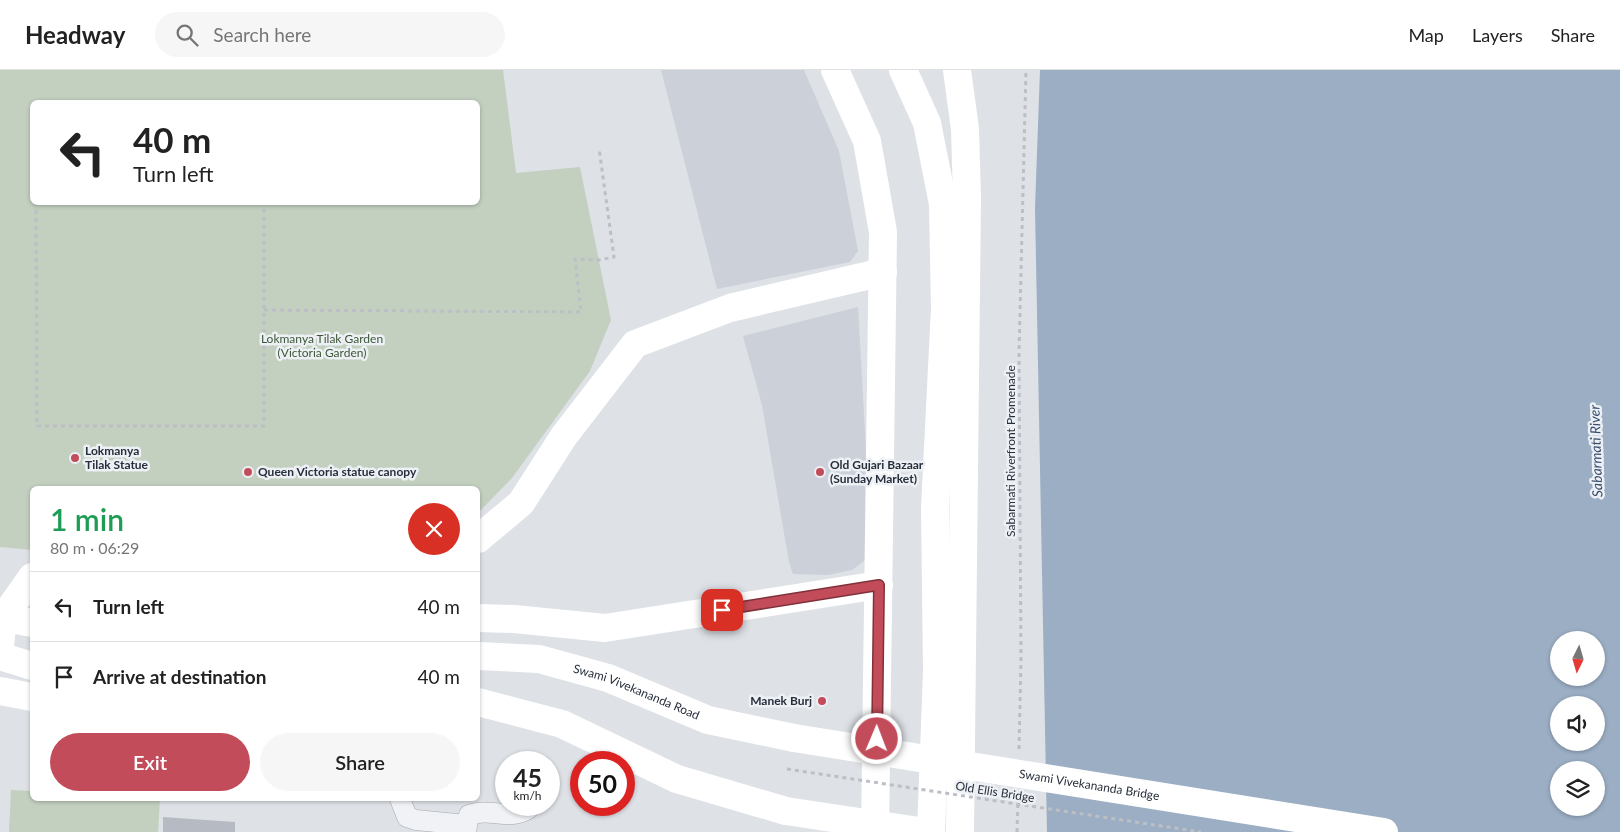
<!DOCTYPE html>
<html lang="en">
<head>
<meta charset="utf-8">
<style>
  :root { --surface:#fff; --page:#f6f6f6; --text:#222; --muted:#767676; --line:#e0e0e0; --accent:#c34c5a }
  body { margin:0; font-family:Lato,sans-serif; background:var(--page); color:var(--text); height:100vh; display:flex; flex-direction:column; font-size:19px; white-space:nowrap }
  * { box-sizing:border-box; margin:0 }
  p { font-size:16px; color:var(--muted) }
  .icon { flex:none; width:28px; height:28px; fill:none; stroke:currentColor; stroke-width:2; stroke-linecap:round; stroke-linejoin:round }
  .map { position:relative; flex:1; overflow:hidden }
  .side { position:absolute; left:30px; top:416px; width:450px; height:315px; display:flex; flex-direction:column; background:var(--surface); border-radius:8px; box-shadow:0 1px 4px #0004 }
  .side>* { flex:none }
  .guide { position:absolute; left:30px; top:30px; width:450px; height:105px; border-radius:8px; box-shadow:0 1px 4px #0004; background:#fff; color:var(--text); overflow:hidden }
  .needle { width:32px; rotate:185deg }
  .tools { position:absolute; left:1550px; top:561px; display:grid; gap:10px }
  .tools a { display:grid; place-items:center; width:55px; height:55px; border-radius:50%; background:var(--surface); box-shadow:0 1px 4px #0004; font-size:25px }
  .speed { position:absolute; left:495px; top:681px; display:flex; gap:10px; font-size:25px; font-weight:700; text-align:center }
  .speed>* { display:grid; place-content:center; width:65px; height:65px; border-radius:50%; background:var(--surface); box-shadow:0 1px 4px #0004; line-height:1 }
  .speed small { font-size:12px; font-weight:400 }
  .speed .limit { border:8px solid #d22; background:#fff; color:#111 }
  .pin { position:absolute; display:grid; place-items:center; width:42px; height:42px; color:#fff; margin:-21px; border-radius:10px; box-shadow:0 2px 8px #0006 }
  .me { position:absolute; width:55px; margin:-28px; rotate:1deg; stroke-linejoin:round; filter:drop-shadow(0 0 4px #0008) }
  .turn { display:flex; align-items:center; gap:18px; height:105px; padding:0 20px; font-size:22px }
  .turn .icon { width:65px; height:65px; stroke-width:2.5 }
  .turn b { display:block; font-size:35px; line-height:42px }
  .round { display:grid; place-items:center; flex:none; width:52px; height:52px; border-radius:26px; background:var(--page) }
  .headline { display:flex; align-items:center; justify-content:space-between; height:85px; padding:0 20px }
  h1 { font-size:30px; font-weight:600; line-height:38px; color:#1e9e55 }
  .action { display:flex; gap:10px; margin-top:auto; padding:10px 20px }
  .action a { flex:1; height:58px; border-radius:30px; background:var(--accent); color:#fff; font-size:20px; font-weight:600; line-height:58px; text-align:center }
  .action a+a { background:var(--page); color:var(--text) }
  ul { padding:0; list-style:none }
  li { display:flex; align-items:center; gap:15px; height:70px; padding:0 20px; border-top:1px solid var(--line) }
  li div { flex:1 }
  li b { display:block; font-size:19px }
  li em { font-style:normal }
  header { display:flex; align-items:center; gap:30px; box-sizing:border-box; height:70px; padding:0 25px; background:var(--surface); border-bottom:1px solid var(--line) }
  header strong { font-size:24px }
  nav { display:flex; gap:28px; margin-inline-start:auto; font-size:18px }
  .search { width:350px; height:45px; background:var(--page); display:flex; align-items:center; gap:12px; box-sizing:border-box; padding:0 18px; border-radius:28px; color:var(--muted); font-size:19px }
  .map>svg:first-child { display:block }
  .built { fill:#ccd0d8 }
  .green { fill:#c3d0c0; fill-rule:evenodd }
  .water { fill:#9baec4; fill-rule:evenodd }
  .building { fill:#b6bac3 }
  .lines { fill:none; stroke-linecap:round; stroke-linejoin:round }
  .minor-casing { stroke:#a4a8b0; stroke-width:21 }
  .path { stroke:#bcbfc5; stroke-width:3; stroke-dasharray:4 4; stroke-linecap:butt }
  .minor { stroke:#f0f2f5; stroke-width:20 }
  .secondary { stroke:#fff; stroke-width:28 }
  .path-bridge { stroke:#bcbfc5; stroke-width:3; stroke-dasharray:4 4; stroke-linecap:butt }
  .secondary-bridge { stroke:#fff; stroke-width:28 }
  .route-casing { stroke:#7f313a; stroke-width:12 }
  .route { stroke:#c34c5a; stroke-width:9 }
  .poi-dot { fill:#c34c5a; stroke:#edf0f4; stroke-width:2 }
  .labels { text-anchor:middle; stroke-width:5; stroke-linejoin:round; paint-order:stroke }
  .park-label { font-size:12px; fill:#3c5737; stroke:#edf0f4 }
  .poi-label { font-size:12px; font-weight:bold; fill:#282f3c; stroke:#edf0f4; text-anchor:start }
  .street-label { font-size:12px; fill:#282f3c; stroke:#edf0f4 }
  .water-label { font-size:14px; font-style:italic; fill:#364d6d; stroke:#edf0f4 }
</style>
</head>
<body>
<header>
<strong>Headway</strong>
<div class="search"><svg class="icon" aria-label="search" viewBox="0 0 24 24"><circle cx="10" cy="10" r="6"/><path d="M15 15l6 6"/></svg>Search here</div>
<nav><a>Map</a><a>Layers</a><a>Share</a></nav>
</header>
<div class="map">
<svg width="1620" height="762" viewBox="0 0 1620 762">
  <rect width="100%" height="100%" fill="#dee1e6"/>
  <!-- built -->
  <path class="built" d="M661 0H804L839 81 858 181 850 192 717 219Z
    M858 237 869 434V487L852 500 828 505 793 504 789 492 762 335 743 266Z"/>
  <!-- green -->
  <path class="green" d="M0 0H503L516 103 580 97 611 250 590 301 512 408 478 443V419H32V480L0 477ZM478 32V132H32V32Z
    M11 720 32 721V729H160L158 762H9Z"/>
  <!-- water -->
  <path class="water" d="M1040 0H1620V762H1047L1035 138ZM1559 570H1596V608H1559ZM1559 635H1596V672H1559ZM1559 700H1596V738H1559Z"/>
  <!-- building -->
  <path class="building" d="M163 747 235 752V762H163Z"/>
  <g class="lines">
    <defs>
      <path id="minor" d="M400 729 407 747 416 750 466 755
        M466 762 469 745C488 737 510 751 528 739"/>
    </defs>
    <!-- minor casing -->
    <use href="#minor" class="minor-casing"/>
    <!-- path -->
    <path class="path" d="M36 132 37 356H264V132
      M264 240 581 242 575 189 599 190 614 187 599 78
      M1019 679 1021 590 1019 283 1026 0
      M1017 762 1018 730"/>
    <!-- minor -->
    <use href="#minor" class="minor"/>
    <!-- secondary -->
    <g class="secondary">
      <path d="M835 0 867 71 883 162 875 762"/>
      <path d="M903 0 927 53 943 134 945 238 935 438 937 601 931 762"/>
      <path d="M957 0 965 59 967 128 960 762"/>
      <path d="M478 469 521 433 564 366 635 274 730 238 883 202"/>
      <path d="M0 547 32 553"/>
      <path d="M478 548 514 549 605 558 879 515"/>
      <path d="M0 576 3 548 32 507"/>
      <path d="M0 586 32 596"/>
      <path id="s1" d="M478 586 539 589 608 608 708 650 794 668"/>
      <path d="M0 621 32 627"/>
      <path d="M478 632 562 654 677 709 786 741"/>
    </g>
    <!-- path-bridge -->
    <path class="path-bridge" d="M787 699 1201 762"/>
    <!-- secondary-bridge -->
    <g class="secondary-bridge">
      <path id="s2" d="M794 668 1384 762"/>
      <path d="M786 741 926 762"/>
    </g>
  </g>
  <g class="lines">
    <defs>
      <path id="route" d="M722 540 879 515 877 669"/>
    </defs>
    <!-- route casing -->
    <use href="#route" class="route-casing"/>
    <!-- route -->
    <use href="#route" class="route"/>
  </g>
  <!-- markers -->
  <g class="poi-dot">
    <circle cx="75" cy="388" r="5"/>
    <circle cx="248" cy="402" r="5"/>
    <circle cx="820" cy="402" r="5"/>
    <circle cx="822" cy="631" r="5"/>
  </g>
  <g class="labels">
    <!-- park labels -->
    <g class="park-label">
      <text x="322" y="273">Lokmanya Tilak Garden<tspan x="322" dy="14">(Victoria Garden)</tspan></text>
    </g>
    <!-- poi labels -->
    <g class="poi-label">
      <text x="85" y="385">Lokmanya<tspan x="85" dy="14">Tilak Statue</tspan></text>
      <text x="830" y="399">Old Gujari Bazaar<tspan x="830" dy="14">(Sunday Market)</tspan></text>
      <text x="258" y="406">Queen Victoria statue canopy</text>
      <text x="812" y="635" text-anchor="end">Manek Burj</text>
    </g>
    <!-- street labels -->
    <g class="street-label">
      <text transform="translate(1011 381) rotate(-90)" y="4">Sabarmati Riverfront Promenade</text>
      <text dy="4" stroke="none"><textPath href="#s1" startOffset="164">Swami Vivekananda Road</textPath></text>
      <text dy="4" stroke="none"><textPath href="#s2" startOffset="299">Swami Vivekananda Bridge</textPath></text>
      <text transform="translate(995 722) rotate(9)" y="4">Old Ellis Bridge</text>
    </g>
    <!-- water labels -->
    <g class="water-label">
      <text transform="translate(1596 381) rotate(-92)" y="5">Sabarmati River</text>
    </g>
  </g>
</svg>
<div class="tools">
<a><svg class="needle" viewBox="-14 -14 28 28"><path d="M0-13l5 13h-10z" fill="#e53935"/><path d="M0 13l5-13h-10z" fill="#767676"/></svg></a>
<a><svg class="icon" aria-label="sound" viewBox="0 0 24 24"><path d="M4 9h4l5-4v14l-5-4H4zM17 9q2 3 0 6"/></svg></a>
<a><svg class="icon" aria-label="layers" viewBox="0 0 24 24"><path d="M12 4l9 5-9 5-9-5zM3 14l9 5 9-5"/></svg></a>
</div>
<div class="speed"><div>45<small>km/h</small></div><div class="limit">50</div></div>
<div class="pin" style="left:722px;top:540px;background:#d93025"><svg class="icon" aria-label="arrive" viewBox="0 0 24 24"><path d="M6 21V4h12l-3 4 3 4H6"/></svg></div>
<svg class="me" style="left:877px;top:669px" viewBox="-20 -20 40 40"><circle r="17" fill="#c34c5a" stroke="#fff" stroke-width="3"/><path d="M0-11L8 9 0 5-8 9z" fill="#fff"/></svg>
<div class="guide">
<div class="turn"><svg class="icon" aria-label="left" viewBox="0 0 24 24"><path d="M17 20v-9H6M10 6l-5 5 5 5"/></svg><div><b>40 m</b>Turn left</div></div>
</div>
<section class="side">
<div class="headline"><div><h1>1 min</h1><p>80 m · 06:29</p></div><a class="round" style="background:#d93025;color:#fff"><svg class="icon" aria-label="close" viewBox="0 0 24 24"><path d="M6 6l12 12M18 6L6 18"/></svg></a></div>
<ul>
<li><svg class="icon" aria-label="left" viewBox="0 0 24 24"><path d="M17 20v-9H6M10 6l-5 5 5 5"/></svg><div><b>Turn left</b></div><em>40 m</em></li>
<li><svg class="icon" aria-label="arrive" viewBox="0 0 24 24"><path d="M6 21V4h12l-3 4 3 4H6"/></svg><div><b>Arrive at destination</b></div><em>40 m</em></li>
</ul>
<div class="action"><a>Exit</a><a>Share</a></div>
</section>
</div>
</body>
</html>
